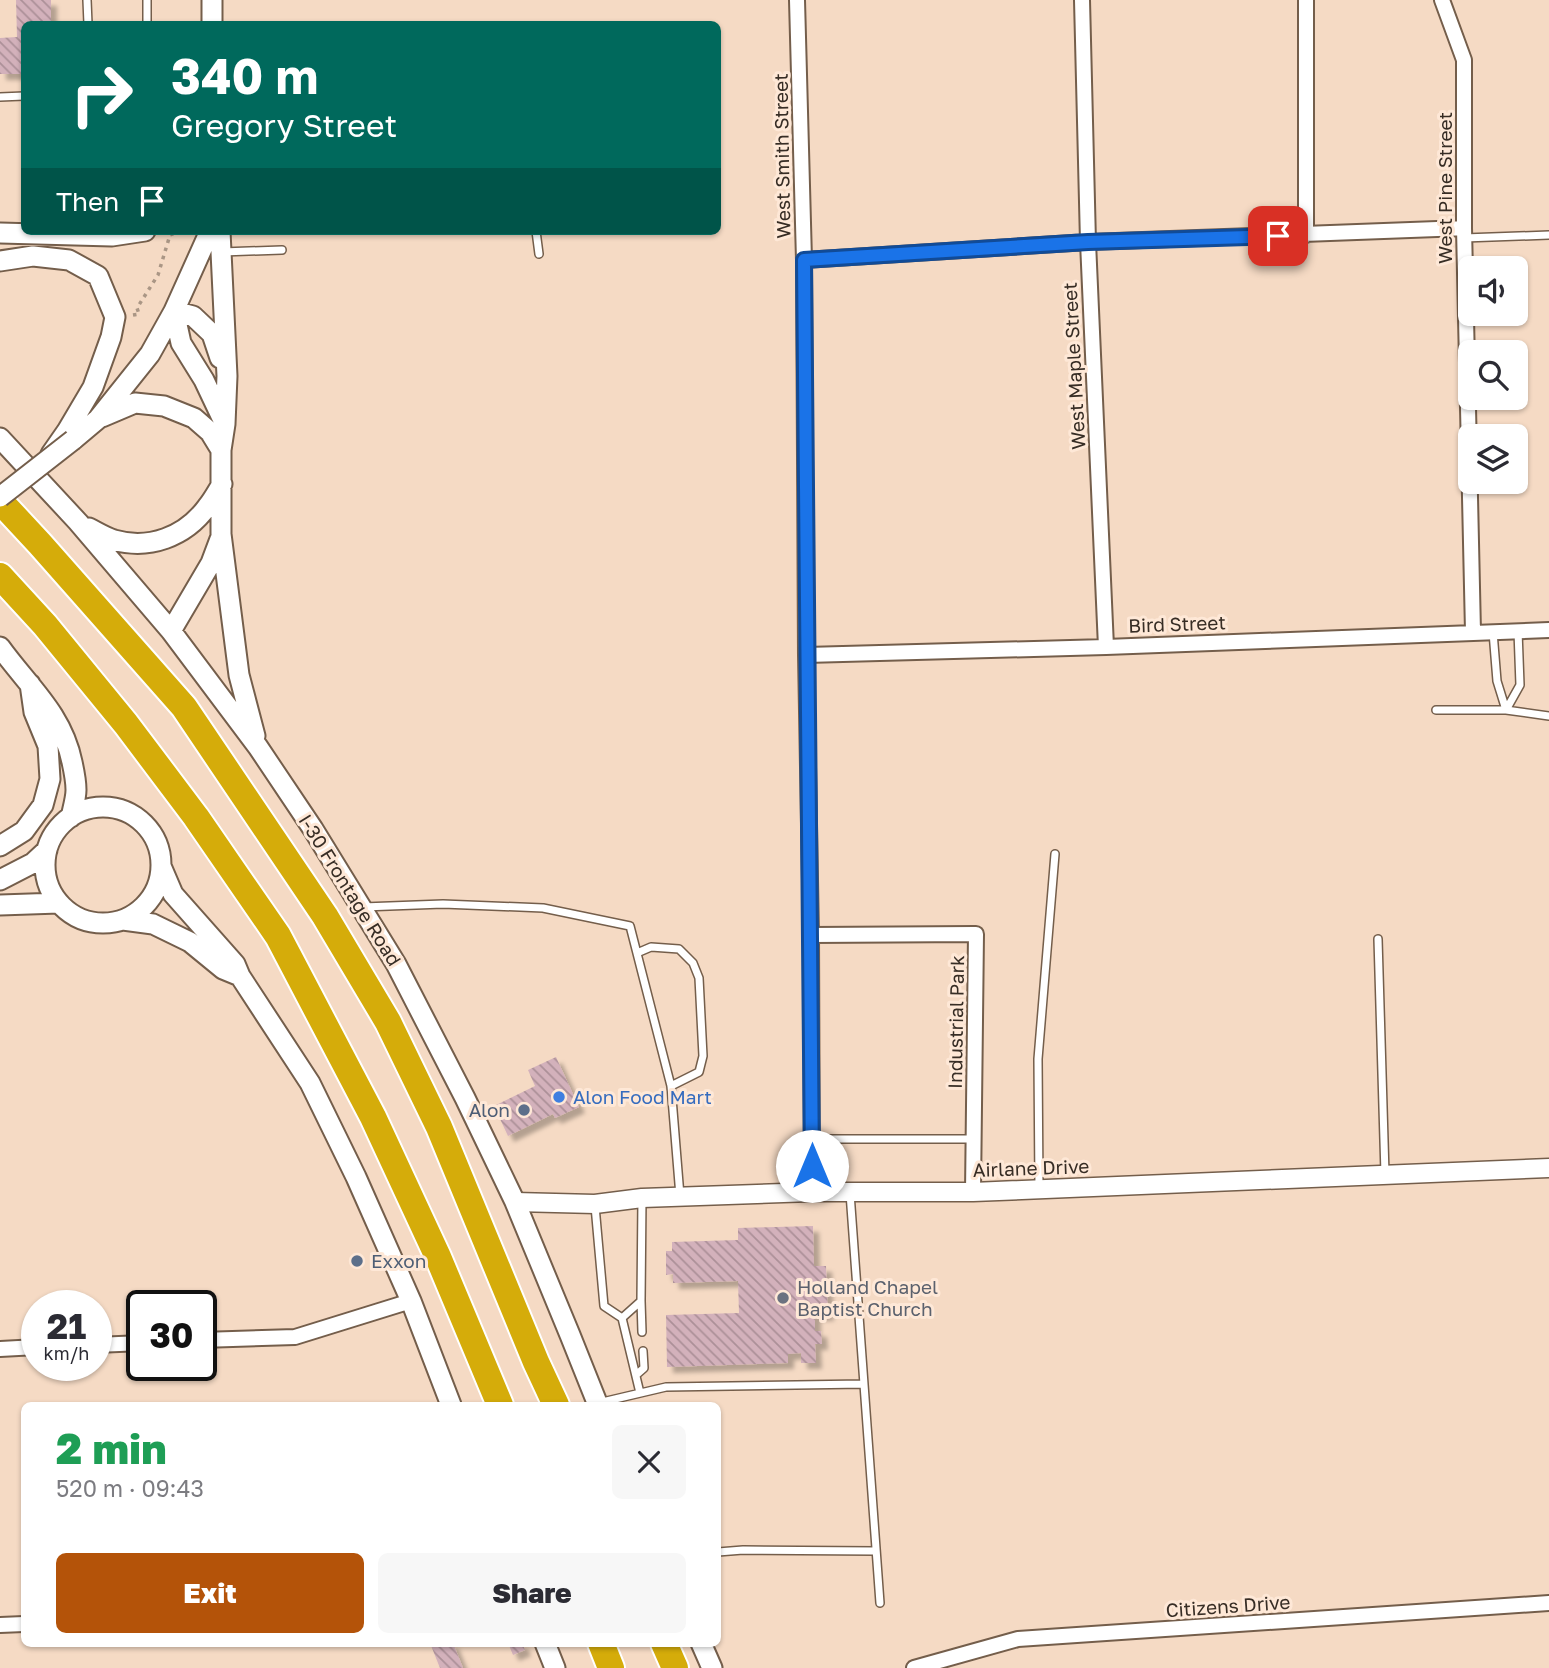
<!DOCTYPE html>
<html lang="en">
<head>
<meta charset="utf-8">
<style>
  :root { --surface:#fff; --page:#f7f7f7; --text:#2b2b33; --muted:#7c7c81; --accent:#b45309 }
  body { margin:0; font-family:"Golos Text",sans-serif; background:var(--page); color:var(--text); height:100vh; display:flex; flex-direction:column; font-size:26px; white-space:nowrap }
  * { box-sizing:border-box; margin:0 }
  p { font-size:23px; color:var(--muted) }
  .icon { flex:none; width:38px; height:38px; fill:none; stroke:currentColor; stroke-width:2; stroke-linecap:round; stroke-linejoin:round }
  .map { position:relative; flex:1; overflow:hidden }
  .details { position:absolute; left:21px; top:1402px; width:700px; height:245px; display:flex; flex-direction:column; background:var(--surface); border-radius:10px; box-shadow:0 2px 5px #0004 }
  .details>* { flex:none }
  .top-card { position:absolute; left:21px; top:21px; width:700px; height:214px; border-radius:10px; box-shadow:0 2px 5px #0004; background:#00695c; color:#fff; overflow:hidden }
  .fabs { position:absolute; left:1458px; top:256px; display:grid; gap:14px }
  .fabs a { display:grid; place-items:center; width:70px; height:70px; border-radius:10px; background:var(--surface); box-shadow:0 2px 5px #0004; font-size:35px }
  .speed { position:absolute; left:21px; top:1290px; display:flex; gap:14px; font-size:35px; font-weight:700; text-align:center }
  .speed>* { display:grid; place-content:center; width:91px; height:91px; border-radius:50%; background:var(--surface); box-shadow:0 2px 5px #0004; line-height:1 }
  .speed small { font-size:18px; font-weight:400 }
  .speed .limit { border:4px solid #111; border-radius:10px; background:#fff; color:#111 }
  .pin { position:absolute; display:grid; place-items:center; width:60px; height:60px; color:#fff; margin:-30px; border-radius:14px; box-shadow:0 4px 10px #0006 }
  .me { position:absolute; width:77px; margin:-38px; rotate:0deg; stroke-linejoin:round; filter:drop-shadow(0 0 5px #0008) }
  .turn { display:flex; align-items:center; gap:24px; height:147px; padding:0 35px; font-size:32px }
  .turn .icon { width:91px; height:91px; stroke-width:2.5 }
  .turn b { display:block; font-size:49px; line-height:60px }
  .then { display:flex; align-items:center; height:66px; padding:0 35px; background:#0003; gap:14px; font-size:26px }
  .round { display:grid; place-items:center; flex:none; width:74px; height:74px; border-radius:10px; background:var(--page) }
  .head { display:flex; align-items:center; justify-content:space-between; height:119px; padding:0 35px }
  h1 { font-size:42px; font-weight:800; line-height:52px; color:#1e9e55 }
  .primary-button { display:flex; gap:14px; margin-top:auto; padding:14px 35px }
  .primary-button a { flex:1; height:80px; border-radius:10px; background:var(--accent); color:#fff; font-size:28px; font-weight:800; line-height:80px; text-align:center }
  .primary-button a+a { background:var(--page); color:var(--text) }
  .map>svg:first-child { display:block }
  .building { fill:url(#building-back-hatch); filter:url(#shadow) }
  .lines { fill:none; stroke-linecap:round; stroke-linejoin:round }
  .service-casing { stroke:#745e4b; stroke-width:10 }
  .minor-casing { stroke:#745e4b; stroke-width:18 }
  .tertiary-casing { stroke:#745e4b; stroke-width:21 }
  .secondary-casing { stroke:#745e4b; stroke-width:23 }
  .motorway-casing { stroke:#fff; stroke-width:30 }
  .path { stroke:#aa9685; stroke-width:3.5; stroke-dasharray:3.5 5; stroke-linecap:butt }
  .service { stroke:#fff; stroke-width:7 }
  .minor { stroke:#fff; stroke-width:14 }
  .tertiary { stroke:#fff; stroke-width:18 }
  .secondary { stroke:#fff; stroke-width:19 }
  .motorway { stroke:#d5ac0a; stroke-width:26 }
  .secondary-bridge-casing { stroke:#745e4b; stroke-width:23; stroke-linecap:butt }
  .secondary-bridge { stroke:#fff; stroke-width:19 }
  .route-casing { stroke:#114b97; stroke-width:18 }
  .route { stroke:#1a73e8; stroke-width:12 }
  .shop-dot { fill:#3f7fe0; stroke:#fee8d7; stroke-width:2.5 }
  .service-dot { fill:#5c6f8a; stroke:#fee8d7; stroke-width:2.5 }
  .worship-dot { fill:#6b7280; stroke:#fee8d7; stroke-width:2.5 }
  .labels { text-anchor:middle; stroke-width:6; stroke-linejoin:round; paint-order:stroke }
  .street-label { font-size:19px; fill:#372d25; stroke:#fee8d7 }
  .shop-label { font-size:19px; fill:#366cbe; stroke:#fee8d7; text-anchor:start }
  .service-label { font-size:19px; fill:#4e5e75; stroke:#fee8d7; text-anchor:end }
  .worship-label { font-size:19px; fill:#5b616d; stroke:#fee8d7; text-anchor:start }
</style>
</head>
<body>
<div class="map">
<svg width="1549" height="1668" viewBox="0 0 1549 1668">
  <defs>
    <pattern id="building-back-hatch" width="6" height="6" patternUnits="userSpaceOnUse" patternTransform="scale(1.75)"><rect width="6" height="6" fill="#d3b1bb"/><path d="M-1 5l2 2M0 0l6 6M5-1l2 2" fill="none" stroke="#ac9098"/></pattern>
    <filter id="shadow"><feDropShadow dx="6" dy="6" stdDeviation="2" flood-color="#0004"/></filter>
  </defs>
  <rect width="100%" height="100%" fill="#f5dac4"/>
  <!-- building -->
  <path class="building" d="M16 0H51V24H24V74H0V38L17 37Z
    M556 1057 579 1107 555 1118 553 1114 508 1136 494 1106 535 1086 528 1070Z
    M813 1226 814 1266H826L828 1315H815V1331H821L822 1344H815L816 1363H801V1353L788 1354V1363L667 1367 666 1315 739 1313 738 1281 673 1283V1274L666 1275V1251H672V1242L738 1240V1228Z
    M430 1643H453L463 1668H440Z
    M508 1643H522L525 1650 513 1655Z"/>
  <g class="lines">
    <defs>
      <path id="service" d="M87 0 88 24
        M147 0V24
        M0 97 24 96
        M536 231 539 254
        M1464 238 1549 235
        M222 252 282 250
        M1493 632 1497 681 1506 710 1520 685 1518 631
        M1436 710H1506L1549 716
        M363 907 443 904 543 908 630 926 671 1086 680 1196
        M1378 939 1385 1174
        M637 953 651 947 679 949 693 963 699 978 703 1056 699 1072 671 1086
        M812 1139H973
        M1039 1188 1038 1059 1055 854
        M850 1193 880 1603
        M595 1206 604 1306 622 1318 640 1393
        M641 1301 642 1332
        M622 1318 641 1301 642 1198
        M636 1375 644 1368 643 1351
        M598 1403 666 1387 864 1384
        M718 1552 743 1550 876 1551"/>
      <path id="minor" d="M797 0 804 260 806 655 811 935 812 1192
        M1082 0 1088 242 1106 647
        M1442 0 1464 60V228L1473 632
        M1306 235V0
        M804 260 1088 242 1464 228
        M806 655 1106 647 1549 630
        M811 935 976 934 973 1192
        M201 1340 295 1337 411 1301
        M96 1345 142 1343
        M0 1349 37 1347
        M0 1625 24 1624
        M914 1668 1018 1639 1549 1603"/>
      <path id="tertiary" d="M515 1202 595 1204 642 1198 812 1192H973L1549 1168"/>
      <path id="secondary" d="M212 0V24
        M220 231 227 376 225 424 221 450V534L239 675 255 736
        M0 233 112 236 145 231
        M0 261 33 256 69 260 98 276 115 317 111 337 93 387 67 431 51 454
        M220 358 212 334 193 316 174 311 181 343 204 380 222 418
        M102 417 135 403 164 406 194 418 210 432 221 450
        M0 438 78 522 171 631 258 747 313 829 396 964 465 1098 515 1202 570 1335 598 1405
        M73 440 98 419 150 354 174 311 210 231
        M89 528C97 532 105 537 114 540 149 550 185 537 207 507 213 500 217 492 222 484
        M171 631 211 563 220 539
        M0 647C28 686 62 713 72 762 74 771 76 781 76 790 76 798 73 808 71 817
        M45 865a58 58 0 1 1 116 0a58 58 0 1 1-116 0Z
        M0 846 24 831 43 805 50 779 48 746 34 712 30 684
        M161 866 173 894 235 964 240 976 310 1083 356 1177 411 1301 451 1405
        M0 880 33 863 47 850
        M0 905 59 903
        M123 920 153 924 190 942 223 969 240 976
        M545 1643 555 1668
        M701 1643 712 1668"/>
      <path id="motorway" d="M0 501 40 544 184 707 325 916 388 1022 439 1127 536 1362 556 1405
        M0 576 45 625 126 724 196 817 278 936 373 1117 438 1257 500 1405
        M601 1643 611 1668
        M664 1643 675 1668"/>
    </defs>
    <!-- service casing -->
    <use href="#service" class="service-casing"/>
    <!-- minor casing -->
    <use href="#minor" class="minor-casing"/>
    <!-- tertiary casing -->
    <use href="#tertiary" class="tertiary-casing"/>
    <!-- secondary casing -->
    <use href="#secondary" class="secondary-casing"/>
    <!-- motorway casing -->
    <use href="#motorway" class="motorway-casing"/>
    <!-- path -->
    <path class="path" d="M133 315 139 314 137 308 158 275 170 235 175 233 173 231"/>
    <!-- service -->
    <use href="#service" class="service"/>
    <!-- minor -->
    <use href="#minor" class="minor"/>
    <!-- tertiary -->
    <use href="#tertiary" class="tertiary"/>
    <!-- secondary -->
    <use href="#secondary" class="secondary"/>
    <!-- motorway -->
    <use href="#motorway" class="motorway"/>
    <defs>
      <path id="secondary-bridge" d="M0 497 73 440"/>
    </defs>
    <!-- secondary-bridge casing -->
    <use href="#secondary-bridge" class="secondary-bridge-casing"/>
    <!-- secondary-bridge -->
    <use href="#secondary-bridge" class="secondary-bridge"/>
  </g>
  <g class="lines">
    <defs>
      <path id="route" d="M812 1166C810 864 806 562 804 260L1088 242 1278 236"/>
    </defs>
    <!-- route casing -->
    <use href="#route" class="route-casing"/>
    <!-- route -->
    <use href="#route" class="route"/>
  </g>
  <!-- markers -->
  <circle class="shop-dot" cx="559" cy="1097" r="7"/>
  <g class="service-dot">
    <circle cx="524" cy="1110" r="7"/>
    <circle cx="357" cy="1261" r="7"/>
  </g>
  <circle class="worship-dot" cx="783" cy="1298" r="7"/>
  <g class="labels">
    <!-- street labels -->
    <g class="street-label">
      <text transform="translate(782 156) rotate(-91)" y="7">West Smith Street</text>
      <text transform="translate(1445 188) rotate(-90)" y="7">West Pine Street</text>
      <text transform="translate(1074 366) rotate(-93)" y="7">West Maple Street</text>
      <text transform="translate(1177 624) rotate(-2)" y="7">Bird Street</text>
      <text transform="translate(350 890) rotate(58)" y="7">I-30 Frontage Road</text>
      <text transform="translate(956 1022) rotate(-89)" y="7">Industrial Park</text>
      <text transform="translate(1031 1168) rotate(-2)" y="7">Airlane Drive</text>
      <text transform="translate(1228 1606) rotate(-4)" y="7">Citizens Drive</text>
    </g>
    <!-- shop labels -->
    <g class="shop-label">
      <text x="573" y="1104">Alon Food Mart</text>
    </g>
    <!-- service labels -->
    <g class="service-label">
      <text x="510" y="1117">Alon</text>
      <text x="371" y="1268" text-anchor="start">Exxon</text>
    </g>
    <!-- worship labels -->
    <g class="worship-label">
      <text x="797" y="1294">Holland Chapel<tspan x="797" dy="22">Baptist Church</tspan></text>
    </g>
  </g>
</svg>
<div class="fabs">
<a><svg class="icon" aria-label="sound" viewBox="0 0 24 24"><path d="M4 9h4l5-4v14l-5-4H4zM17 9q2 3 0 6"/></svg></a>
<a><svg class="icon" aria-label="search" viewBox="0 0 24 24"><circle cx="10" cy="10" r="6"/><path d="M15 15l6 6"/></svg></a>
<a><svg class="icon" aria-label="layers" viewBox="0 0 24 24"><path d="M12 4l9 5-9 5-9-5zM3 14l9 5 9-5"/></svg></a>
</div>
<div class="speed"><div>21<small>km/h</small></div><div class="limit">30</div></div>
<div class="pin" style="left:1278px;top:236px;background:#d93025"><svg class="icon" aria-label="arrive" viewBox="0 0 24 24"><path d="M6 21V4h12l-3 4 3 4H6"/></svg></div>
<svg class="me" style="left:812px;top:1166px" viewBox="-20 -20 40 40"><circle r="19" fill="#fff"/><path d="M0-13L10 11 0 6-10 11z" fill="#1a73e8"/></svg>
<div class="top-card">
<div class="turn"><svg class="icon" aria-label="right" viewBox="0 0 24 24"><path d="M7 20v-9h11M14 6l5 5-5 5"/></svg><div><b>340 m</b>Gregory Street</div></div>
<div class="then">Then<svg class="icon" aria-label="arrive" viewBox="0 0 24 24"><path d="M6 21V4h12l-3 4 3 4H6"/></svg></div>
</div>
<section class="details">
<div class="head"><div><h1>2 min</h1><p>520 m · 09:43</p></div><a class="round"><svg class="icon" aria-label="close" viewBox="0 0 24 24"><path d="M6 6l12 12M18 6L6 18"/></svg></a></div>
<div class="primary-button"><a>Exit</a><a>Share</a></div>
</section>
</div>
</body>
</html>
